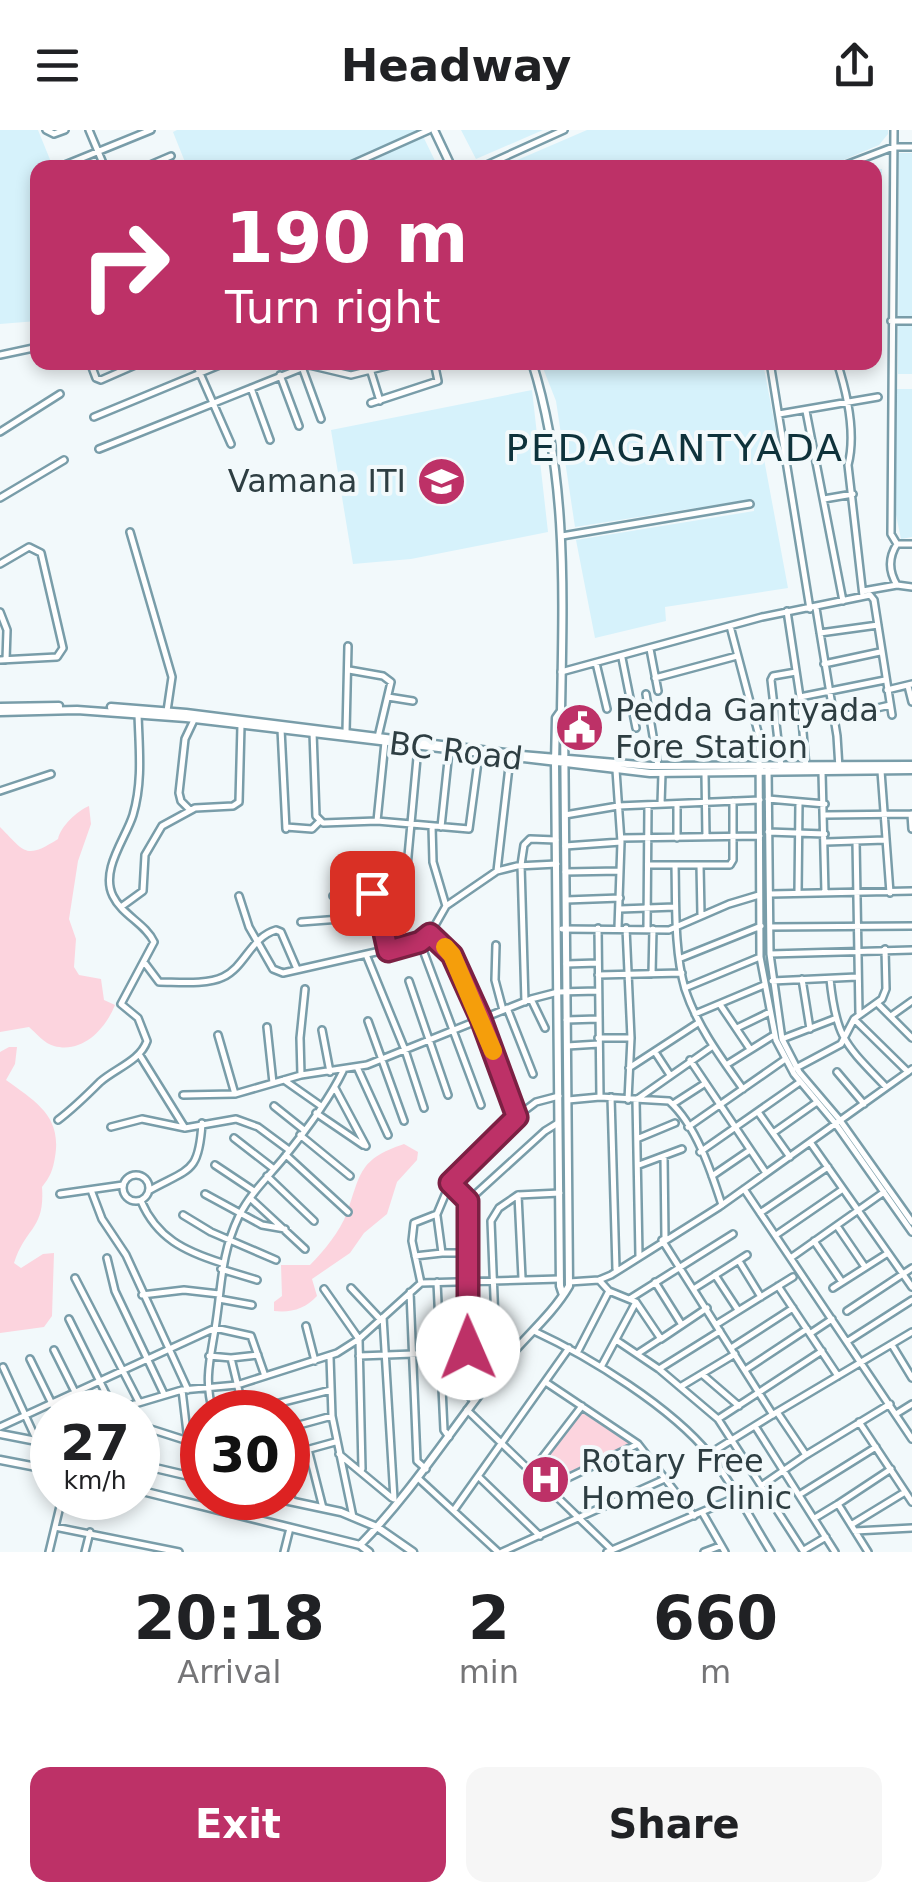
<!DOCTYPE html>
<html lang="en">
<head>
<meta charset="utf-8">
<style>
  :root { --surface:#fff; --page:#f6f6f6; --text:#202124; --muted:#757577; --accent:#bd3167 }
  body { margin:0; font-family:"DejaVu Sans",sans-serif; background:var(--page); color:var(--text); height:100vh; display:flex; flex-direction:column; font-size:38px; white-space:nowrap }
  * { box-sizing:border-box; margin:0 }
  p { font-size:32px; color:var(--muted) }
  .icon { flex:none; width:55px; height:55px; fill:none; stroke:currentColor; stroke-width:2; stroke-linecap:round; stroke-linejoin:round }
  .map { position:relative; height:1422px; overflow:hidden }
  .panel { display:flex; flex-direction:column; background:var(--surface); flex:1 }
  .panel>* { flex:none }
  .top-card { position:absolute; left:30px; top:30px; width:852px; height:210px; border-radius:20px; box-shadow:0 5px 15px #0003; background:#bd3167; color:#fff; overflow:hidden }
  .speed { position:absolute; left:30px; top:1260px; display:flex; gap:20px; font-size:50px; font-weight:700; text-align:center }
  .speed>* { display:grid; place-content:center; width:130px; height:130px; border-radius:50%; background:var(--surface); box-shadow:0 5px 15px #0003; line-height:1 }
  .speed small { font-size:25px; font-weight:400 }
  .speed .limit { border:15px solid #d22; background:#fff; color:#111 }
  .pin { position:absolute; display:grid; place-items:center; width:85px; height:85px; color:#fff; margin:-42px; border-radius:20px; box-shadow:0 5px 15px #0006 }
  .me { position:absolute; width:110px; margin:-55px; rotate:359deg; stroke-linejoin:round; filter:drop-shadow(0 0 8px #0008) }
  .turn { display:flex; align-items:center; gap:35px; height:210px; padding:0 30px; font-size:45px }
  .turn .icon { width:130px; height:130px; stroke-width:2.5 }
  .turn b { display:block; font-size:70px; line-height:85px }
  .eta { display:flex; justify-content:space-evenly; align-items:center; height:170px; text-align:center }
  .eta b { font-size:60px; font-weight:700; line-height:70px }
  .primary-button { display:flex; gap:20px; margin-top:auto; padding:20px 30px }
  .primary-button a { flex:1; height:115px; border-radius:20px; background:var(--accent); color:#fff; font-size:40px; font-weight:700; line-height:115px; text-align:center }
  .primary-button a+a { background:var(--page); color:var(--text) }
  header { display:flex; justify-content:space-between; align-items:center; height:130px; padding:0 30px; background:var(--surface); font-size:45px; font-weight:700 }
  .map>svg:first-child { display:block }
  .built { fill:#d6f2fb }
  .green { fill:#fcd4de }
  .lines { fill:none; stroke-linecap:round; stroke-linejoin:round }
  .street-casing { stroke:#799da9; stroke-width:10 }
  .secondary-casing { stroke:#799da9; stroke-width:11 }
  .street { stroke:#fff; stroke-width:5 }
  .secondary { stroke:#fff; stroke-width:6 }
  .route-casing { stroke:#7b2043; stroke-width:25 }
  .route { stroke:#bd3167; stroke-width:18 }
  .slow { stroke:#f59e0b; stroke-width:18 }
  .labels { text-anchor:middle; stroke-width:8; stroke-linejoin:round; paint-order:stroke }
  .poi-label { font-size:32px; fill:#2e3e42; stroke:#f2f9fb; text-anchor:start }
  .street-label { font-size:32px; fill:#2e3e42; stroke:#f2f9fb }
  .quarter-label { font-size:38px; letter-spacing:2.5px; fill:#0e323b; stroke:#f2f9fb }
</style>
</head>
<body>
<header><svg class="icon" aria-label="menu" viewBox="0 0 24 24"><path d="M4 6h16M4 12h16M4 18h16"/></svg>Headway<svg class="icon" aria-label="share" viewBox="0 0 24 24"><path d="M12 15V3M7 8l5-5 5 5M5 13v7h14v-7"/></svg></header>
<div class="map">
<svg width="912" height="1422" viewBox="0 0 912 1422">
  <rect width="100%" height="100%" fill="#f2f9fb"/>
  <!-- built -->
  <path class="built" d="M0 0H38L53 37 38 38 37 191 0 194Z
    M177 0H420L438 37H187L173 2Z
    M461 0H543L476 29Z
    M587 0H888V4L879 15 827 37H501Z
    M899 23H912V244H898Z
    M875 39H882L881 186H875Z
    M541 233H763L780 322 764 329 788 458 665 477 666 491 595 508 576 410 754 381 753 369 575 397 556 271Z
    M896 259H912V407L901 409 895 380Z
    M532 260 548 402 411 429 353 434 331 300Z"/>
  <!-- green -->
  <path class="green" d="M89 676 91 694 78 731 69 789 76 809 74 837 79 845 101 849 104 870 115 875C106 898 83 924 54 916 45 914 35 902 29 897L0 902V697C25 722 25 730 58 709 61 696 77 681 89 676Z
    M9 917H17L15 934 6 950C36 972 62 986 55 1027 53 1040 50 1047 42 1057 45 1100 26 1096 14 1133L21 1138 43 1124 54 1123 52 1186 44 1197 0 1203V922Z
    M404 1014 418 1022 417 1030 397 1052 387 1084 364 1103 350 1123 312 1149 317 1166C305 1179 291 1183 274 1181V1172L282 1166 281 1135H310C324 1121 340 1101 347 1083 361 1043 359 1029 404 1014Z
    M582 1279 633 1314 550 1350 539 1339Z"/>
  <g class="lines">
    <defs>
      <path id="street" d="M46 0 54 4 65 0
        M89 0 105 38
        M894 0 891 404 897 414H912
        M60 37 151 0
        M143 38 171 26
        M344 38 429 0
        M480 38 564 0
        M838 38 893 17H912
        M891 191H912
        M0 225 38 217
        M90 232 96 248 101 250 142 232
        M195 232 231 314
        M770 232 810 479
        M790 232 791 235
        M837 232C847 263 856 304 848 335L863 466
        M302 237 321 289
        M371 242 380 271
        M280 245 299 296
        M251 258 270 310
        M371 273 438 251 434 232
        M806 281 843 471
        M779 284 878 267
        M94 287 227 232
        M0 302 60 264
        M99 319 309 235 351 245 402 232
        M0 368 64 330
        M824 369 853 364
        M130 402 172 547 167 581
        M562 406 750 374
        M897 414C888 428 889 442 897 455L912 457
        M0 434 29 417 41 423 63 518 57 527 0 530
        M863 461 897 455
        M816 478 837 606 839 638
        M787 481 800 567 806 637
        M0 482 7 500 6 530
        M730 496 759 606 760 827 776 910 794 944 835 993 912 1102
        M820 503 878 495
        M650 519 658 561
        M622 528 636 598
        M596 533 607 579
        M824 534 880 522
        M349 540 383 546 391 552 378 607
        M561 542 762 487 870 465 874 470 892 585
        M655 548 737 526
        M908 556 912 572
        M887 560 912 554
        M646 564 658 636
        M388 567 413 571
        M800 567 885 550
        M834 588 890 575
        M281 599 286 699
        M313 602 316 686 323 693 377 691 469 699 479 624
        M346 602 348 516
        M781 637 771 550 773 546 796 542
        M768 638 770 824 782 909 799 942 839 989 912 1092
        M616 640 621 712 618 798
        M881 641 890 763
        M822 642 825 763
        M705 644 706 706
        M0 661 51 644
        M768 669 825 674
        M661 674 662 643
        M190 680 181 671 179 663 185 609 194 590
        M911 684 912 699
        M565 685 618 676 760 670
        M826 685 912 684
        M377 691 385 612
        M432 696 433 732 446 776
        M286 697 312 699 319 692
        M441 697 449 621
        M768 702 825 704
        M621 708 760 706
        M677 708V676
        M856 711 859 883
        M826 712 885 710
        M565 716 621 712
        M650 735H730L733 730V671
        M675 735C676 775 674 820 685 859 697 896 721 928 743 959
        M700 735 701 785
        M497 741 510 628
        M565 742 620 741
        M798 763 799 672
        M770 764 912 761
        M239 766 249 797 273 839 283 843 420 812 430 804 446 776 497 741 517 736 557 734
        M333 766 375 765 389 821
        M377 768 381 760 406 748 418 617
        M566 770 620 768
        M121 777 143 761 145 725 162 696 195 678 233 676 239 672 241 595
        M620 779 675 777
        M301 792 380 786
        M770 797 912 796
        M598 798 600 967
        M626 798 631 908 628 970
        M647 798 648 675
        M562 799 669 800 729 774 759 765
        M430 804 452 825 481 889 517 987
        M420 812 481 975
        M496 815 495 850 503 880
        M770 824 912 820
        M367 827 405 920 424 978
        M681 828 761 796
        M144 832 159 852C177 852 207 855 223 847 245 837 251 807 276 800L281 802 297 839
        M566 834 598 833
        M652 844 653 799
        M598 845 682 843
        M802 849 810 899
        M830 849C836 909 846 915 886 957
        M409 851 448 965
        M772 851 857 847
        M685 858 760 827
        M531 869 545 898
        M525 872 521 735 524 715 530 709 556 710
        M877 873 912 908
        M721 876 750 919
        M507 878 533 944
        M695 884 764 855
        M891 886 912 871
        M854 889 908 942
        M566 890 598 889
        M368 891 404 991
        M267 897 273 953
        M737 898 770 882
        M322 900 330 942
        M218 905 235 964 301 945 367 935 531 869 558 862 598 861
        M598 908H630
        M782 909 834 889
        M567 916 599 914
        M655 922 670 945
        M139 924 185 998
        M690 930 766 1043
        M726 935 774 905
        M357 937 388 1005
        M629 938 698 893
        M796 938 841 914 854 889 882 869 886 859 885 819
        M837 942 864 974
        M301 945 300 908 305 859
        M284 950 321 976
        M335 958 366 1016
        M183 965 235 964
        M611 967 616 1139
        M568 970 600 967 669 971C696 995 711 1041 722 1075
        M673 974 704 954
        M274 976 304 1000
        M758 982 790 1027
        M316 983 363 1015
        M58 990C74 978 86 966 100 952 116 938 140 931 147 911L138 888 121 874 154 812C146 794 122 785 113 766 100 740 126 708 133 685 143 651 139 618 138 584
        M111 997 142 989 185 998 236 989 258 997 289 1020
        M688 997 784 930
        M773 1003 817 972
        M300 1005 350 1046
        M234 1008 274 1039
        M639 1008 675 993
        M810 1012 912 1157
        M700 1022 800 952
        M286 1025 348 1082
        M664 1026 665 1108
        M215 1035 254 1061
        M639 1035 682 1019
        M123 1058a13 13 0 1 1 26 0a13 13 0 1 1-26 0Z
        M267 1046 314 1091
        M712 1046 750 1020
        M450 1053 468 1071
        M744 1059 912 1309
        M91 1060 102 1089 126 1125 188 1260
        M150 1060C190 1038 199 1043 202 993
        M60 1064 123 1055
        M205 1064 262 1095 285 1099
        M250 1068 305 1119
        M141 1071C157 1108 184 1121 222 1133
        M760 1083 828 1037
        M183 1085 211 1102 276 1130
        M437 1086 442 1123H467
        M837 1096 865 1137
        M776 1105 843 1059
        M662 1110 773 1285
        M814 1111 842 1152
        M415 1126 442 1123
        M639 1126 636 970 713 916
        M792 1127 884 1062
        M107 1128 115 1161 164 1264
        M739 1131 761 1167
        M221 1139 257 1150
        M715 1145 738 1180
        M75 1148 139 1272
        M522 1148 518 1065 560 1063
        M599 1150 609 1161 636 1172 661 1209 707 1178
        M437 1152 444 1300 449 1307
        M569 1152 599 1150 611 1145 719 1077 912 939
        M655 1152 682 1195
        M421 1153 412 1111 414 1093 437 1084 450 1053 520 984 536 972 559 966
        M778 1156 838 1246
        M351 1158 380 1189
        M695 1158 747 1125
        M833 1158 888 1123
        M324 1159 359 1209 362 1339
        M410 1162 417 1331 426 1339
        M142 1165 184 1160 219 1164
        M631 1168 733 1104
        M219 1169 252 1175
        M847 1181 912 1138
        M383 1187 394 1369
        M69 1189 114 1280
        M717 1194 793 1147
        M306 1196 315 1231
        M534 1201C590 1227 671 1277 710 1325 733 1354 751 1390 771 1422
        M811 1203 832 1189
        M616 1210 659 1239 718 1289 804 1422
        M848 1211 912 1170
        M892 1215 912 1248
        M441 1218H468
        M731 1218 793 1178
        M54 1220 85 1282
        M577 1223 609 1161
        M637 1224 660 1209
        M209 1226 231 1228 258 1225
        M359 1226 441 1223
        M330 1227 332 1286 353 1387
        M231 1228 244 1282
        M30 1229 56 1282
        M3 1237 37 1311
        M601 1237 636 1172
        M659 1239 720 1201
        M745 1240 807 1199
        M497 1242 491 1091 499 1078 518 1065
        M703 1245 739 1276
        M547 1253 638 1314 694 1386
        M680 1257 735 1224
        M182 1260 188 1311
        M474 1271 469 1266 468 1071 545 1001 558 993
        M467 1280 612 1420
        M108 1282 182 1260 237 1255 337 1223 359 1209 421 1153 560 1149
        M213 1282C204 1251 210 1230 215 1199 222 1157 220 1126 239 1086 250 1064 267 1048 282 1030 304 1003 328 972 343 941
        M244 1282 331 1260
        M777 1282 912 1202
        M896 1284 912 1274
        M718 1289 822 1221
        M859 1292 912 1372
        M138 1295 188 1311 202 1323
        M755 1296 835 1422
        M0 1297 215 1198 251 1206 265 1246
        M288 1298 332 1286
        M308 1319 323 1378
        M339 1324 392 1368
        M709 1324 777 1282 806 1325 890 1274
        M288 1325 335 1312
        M532 1341 582 1276
        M479 1347 540 1406
        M288 1349 292 1371
        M419 1349 498 1422
        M761 1356 806 1325
        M549 1357 636 1315
        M799 1365 876 1317
        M454 1380 569 1218
        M702 1382 725 1422
        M815 1388 838 1374
        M851 1395 905 1362
        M55 1397 179 1422
        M855 1401 912 1398
        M804 1420 826 1407
        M49 1422 62 1368
        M85 1422 90 1402
        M284 1422 290 1398
        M502 1422 667 1348
        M607 1422 737 1367
        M704 1422 720 1416
        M868 1422 838 1374 891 1339"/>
      <path id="secondary" d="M434 0 452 38
        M0 577 59 576
        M111 577 186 583 521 625 651 636 912 635
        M561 581 556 588 555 633 560 1156 563 1165
        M0 582 77 580 186 588 650 643 912 640
        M0 1304 52 1314
        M0 1330 52 1340
        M138 1334 202 1349
        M138 1360 360 1415 369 1422
        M275 1368 341 1382 377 1397 413 1422
        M360 1415C413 1361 452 1298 499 1239 521 1210 551 1187 569 1156L564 587 561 581C563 464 568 346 532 232"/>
    </defs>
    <!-- street casing -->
    <use href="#street" class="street-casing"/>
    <!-- secondary casing -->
    <use href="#secondary" class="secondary-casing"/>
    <!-- street -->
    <use href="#street" class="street"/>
    <!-- secondary -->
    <use href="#secondary" class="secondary"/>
  </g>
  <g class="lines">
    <defs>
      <path id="route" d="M372 763 376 768 388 821 420 812 430 804 452 825 481 889 517 987 450 1053 468 1071V1218"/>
    </defs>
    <!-- route casing -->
    <use href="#route" class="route-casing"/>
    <!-- route -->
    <use href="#route" class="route"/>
    <!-- slow -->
    <path class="slow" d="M445 817 452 825 493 921"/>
  </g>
  <!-- icons -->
  <defs>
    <symbol id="university-disc" viewBox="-11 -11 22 22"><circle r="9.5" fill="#bd3167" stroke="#f2f9fb"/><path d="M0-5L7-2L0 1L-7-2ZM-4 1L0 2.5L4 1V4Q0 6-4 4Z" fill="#fff"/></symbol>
    <symbol id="civic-disc" viewBox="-11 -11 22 22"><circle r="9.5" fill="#bd3167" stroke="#f2f9fb"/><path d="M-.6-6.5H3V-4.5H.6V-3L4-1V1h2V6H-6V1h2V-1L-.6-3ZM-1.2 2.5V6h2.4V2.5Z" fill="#fff"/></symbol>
    <symbol id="hospital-disc" viewBox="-11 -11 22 22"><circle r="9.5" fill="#bd3167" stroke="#f2f9fb"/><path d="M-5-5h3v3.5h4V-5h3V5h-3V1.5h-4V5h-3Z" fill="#fff"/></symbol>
  </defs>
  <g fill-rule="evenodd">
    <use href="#university-disc" x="414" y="324" width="55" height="55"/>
    <use href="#civic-disc" x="552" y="570" width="55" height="55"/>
    <use href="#hospital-disc" x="518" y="1322" width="55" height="55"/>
  </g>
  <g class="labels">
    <!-- poi labels -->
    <g class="poi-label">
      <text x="406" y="362" text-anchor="end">Vamana ITI</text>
      <text x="615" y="591">Pedda Gantyada<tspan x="615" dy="37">Fore Station</tspan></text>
      <text x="581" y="1342">Rotary Free<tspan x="581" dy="37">Homeo Clinic</tspan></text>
    </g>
    <!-- street labels -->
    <g class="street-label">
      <text transform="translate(456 621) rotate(7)" y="11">BC Road</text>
    </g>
    <!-- quarter labels -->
    <g class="quarter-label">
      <text x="675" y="331">PEDAGANTYADA</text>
    </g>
  </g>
</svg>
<div class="speed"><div>27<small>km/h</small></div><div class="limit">30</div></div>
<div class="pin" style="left:372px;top:763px;background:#d93025"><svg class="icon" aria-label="arrive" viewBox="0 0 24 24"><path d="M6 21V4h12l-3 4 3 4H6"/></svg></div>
<svg class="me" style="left:468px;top:1218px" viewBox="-20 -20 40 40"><circle r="19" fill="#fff"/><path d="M0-13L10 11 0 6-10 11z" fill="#bd3167"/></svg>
<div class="top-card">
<div class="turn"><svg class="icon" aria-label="right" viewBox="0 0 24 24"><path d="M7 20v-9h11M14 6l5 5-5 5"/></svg><div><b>190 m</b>Turn right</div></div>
</div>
</div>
<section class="panel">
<div class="eta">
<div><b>20:18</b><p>Arrival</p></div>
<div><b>2</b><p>min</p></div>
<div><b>660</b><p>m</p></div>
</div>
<div class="primary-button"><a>Exit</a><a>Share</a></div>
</section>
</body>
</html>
